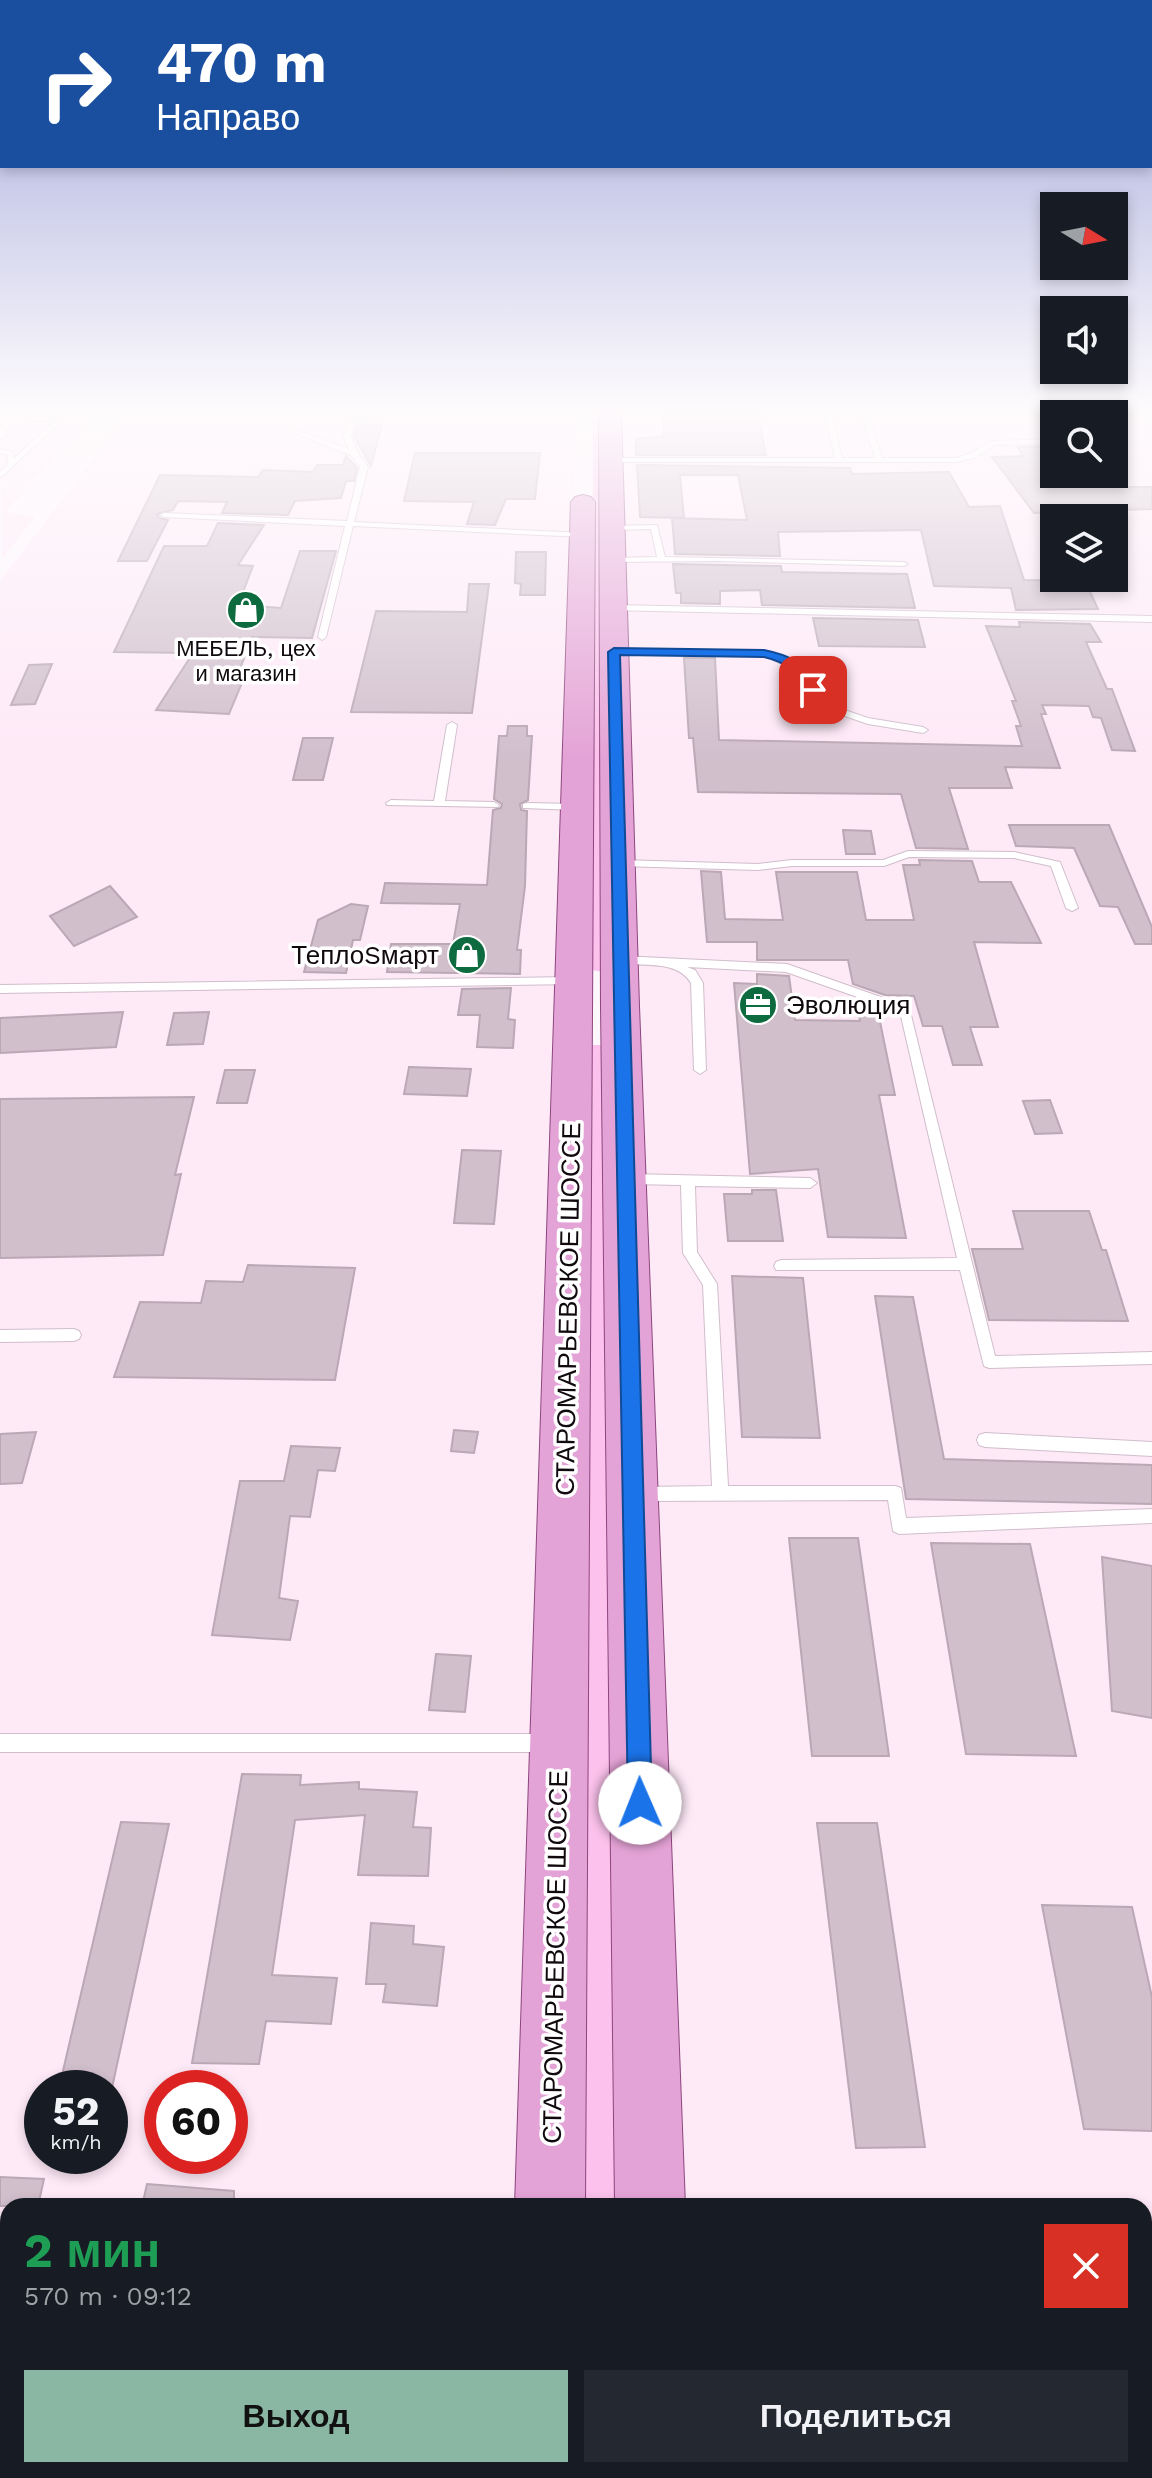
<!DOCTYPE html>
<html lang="ru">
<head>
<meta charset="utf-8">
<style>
  :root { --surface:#171b24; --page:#242831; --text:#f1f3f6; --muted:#9ea1a6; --accent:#8ab6a4 }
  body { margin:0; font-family:"Work Sans",sans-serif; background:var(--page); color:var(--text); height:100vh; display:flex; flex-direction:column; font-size:30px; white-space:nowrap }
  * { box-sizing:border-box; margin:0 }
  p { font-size:26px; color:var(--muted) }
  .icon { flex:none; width:44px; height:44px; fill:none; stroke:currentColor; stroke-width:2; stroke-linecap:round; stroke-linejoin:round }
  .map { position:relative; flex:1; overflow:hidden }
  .details { position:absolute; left:0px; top:2198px; width:1152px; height:280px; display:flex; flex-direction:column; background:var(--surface); border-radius:24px 24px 0 0; box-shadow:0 4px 12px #0003 }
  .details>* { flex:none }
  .banner { position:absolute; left:0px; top:0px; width:1152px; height:168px; box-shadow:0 4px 12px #0003; background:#1a4fa0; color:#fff; overflow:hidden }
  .needle { width:52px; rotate:100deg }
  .buttons { position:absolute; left:1040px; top:192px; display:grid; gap:16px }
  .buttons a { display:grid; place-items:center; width:88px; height:88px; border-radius:0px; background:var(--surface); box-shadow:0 4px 12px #0003; font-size:40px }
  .speed { position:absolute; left:24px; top:2070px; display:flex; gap:16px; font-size:40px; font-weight:700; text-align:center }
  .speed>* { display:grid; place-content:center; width:104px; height:104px; border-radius:50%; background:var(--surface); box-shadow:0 4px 12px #0003; line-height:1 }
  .speed small { font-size:20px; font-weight:400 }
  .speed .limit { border:12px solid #d22; background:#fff; color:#111 }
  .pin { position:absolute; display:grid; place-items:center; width:68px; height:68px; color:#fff; margin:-34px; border-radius:16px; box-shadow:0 4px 12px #0006 }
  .me { position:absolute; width:88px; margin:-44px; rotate:359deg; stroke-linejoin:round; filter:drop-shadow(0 0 6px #0008) }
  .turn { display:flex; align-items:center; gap:28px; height:168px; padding:0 24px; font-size:36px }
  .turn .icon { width:104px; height:104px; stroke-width:2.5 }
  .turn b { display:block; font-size:56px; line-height:68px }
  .round { display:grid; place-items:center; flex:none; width:84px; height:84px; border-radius:0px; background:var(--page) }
  .headline { display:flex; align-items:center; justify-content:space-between; height:136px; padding:0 24px }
  h1 { font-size:48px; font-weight:700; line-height:60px; color:#1e9e55 }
  .primary-button { display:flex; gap:16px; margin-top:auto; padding:16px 24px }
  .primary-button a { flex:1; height:92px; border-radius:0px; background:var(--accent); color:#111; font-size:32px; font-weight:700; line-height:92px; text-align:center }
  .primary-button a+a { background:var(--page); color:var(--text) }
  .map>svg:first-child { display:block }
  .built { fill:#fee9f7; fill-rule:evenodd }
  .green { fill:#fcc1ec }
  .building { fill:#d1bfcc; stroke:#baa8b5; stroke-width:2 }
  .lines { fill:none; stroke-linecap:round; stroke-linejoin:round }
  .service-casing { stroke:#d0becb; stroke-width:2 }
  .primary-casing { stroke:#8e467e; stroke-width:2 }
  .service { fill:#fff; fill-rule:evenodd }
  .primary { fill:#e4a3d6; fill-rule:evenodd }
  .route { fill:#1a73e8; stroke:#114b97; stroke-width:2 }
  .labels { text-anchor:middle; stroke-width:7; stroke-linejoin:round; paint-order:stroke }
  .far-poi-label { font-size:22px; fill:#100a0e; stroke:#fff }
  .poi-label { font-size:26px; fill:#100a0e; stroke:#fff; text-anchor:end }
  .street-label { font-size:26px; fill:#100a0e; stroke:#fff }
</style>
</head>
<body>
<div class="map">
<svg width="1152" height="2478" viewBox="0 0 1152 2478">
  <rect width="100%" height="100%" fill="#fdf6fb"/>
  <!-- built -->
  <path class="built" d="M0 411H71L96 415 6 511 35 517 2 559Z
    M130 411H577L525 2206H8V2470H518V2478H0V581ZM42 2088H110V2156H42ZM162 2088H230V2156H162Z
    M615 411H1136L1152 427V2478H668L667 2470H1144V2206H660ZM1054 414H1114V474H1054ZM1054 518H1114V578H1054Z"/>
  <!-- green -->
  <path class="green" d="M593 411H604V972L592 970Z
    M593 1045H604L619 2206H585L589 1047Z"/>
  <!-- building -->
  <path class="building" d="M665 411H757L766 455H636V439L664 436 663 415H666Z
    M362 425H382L371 466 354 436 357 427Z
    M1054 446V474H1099L1102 479 1114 480V487H1152V509L1034 513 992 457 1023 456 1018 447Z
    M415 453H540L535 499H506L495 525 467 524 474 502 404 501Z
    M346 456 357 468 354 481H346L341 498 295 501 288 515 222 513 227 502 178 501 173 510 157 514 159 518 168 520 147 561H118L160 475 258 477 263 470 313 472 317 465H343Z
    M637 465 850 468 852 474 949 472 969 507 1000 506 1024 580 1085 581 1098 609 1016 610 1011 588 934 586 921 530 778 532 780 556 675 554 672 518 747 520 738 475H680L684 518 640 517Z
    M218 523 264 525 238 565 253 566 238 605 281 608 300 551H336L312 638 252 637 237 677 244 678 229 714 156 710 193 653 114 652 164 546H207Z
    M516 552H546L545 595H520L521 584 515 583Z
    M673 564 781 566 782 572 907 574 915 608 762 605 760 590 720 591V604L681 603V593H676Z
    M469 584H489L472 713 351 712 376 611 467 612Z
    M813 618 918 620 925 647 819 646Z
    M1019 622 1090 624 1101 642H1086L1107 689H1112L1135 751 1112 750 1101 718 1093 717 1089 706 1042 705 1046 714H1041L1060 768 1005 767 1012 788H949L968 849 916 848 901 794 698 792 693 738H689L684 658H715L719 740 1022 746 1016 726H1021L1012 701H1016L986 626 1020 627Z
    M52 664 35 704 11 705 29 665Z
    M508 726H527V736H532L528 800 520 804 521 810 527 811 525 886 517 950H521L520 974 387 972 391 944H453L460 904 381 903 385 883 487 885 493 810 501 808 502 804 494 799 499 736H507Z
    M303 738H333L323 780H293Z
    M1009 825H1109L1152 927V944H1135L1118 907 1100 906 1074 848 1016 846Z
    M843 830 871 831 875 854H846Z
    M919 860 972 861 979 882H1011L1041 943 974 942 998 1027H970L982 1065H953L942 1026H923L914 996 885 995 853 984 848 960H757V942H707L701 871 721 872 725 919 783 920 776 872H857L866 920H914L903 865H920Z
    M110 886 137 917 74 946 50 916Z
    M351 904 368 906 360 940H353L346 973 304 972 318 920Z
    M757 974 789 976 795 1020 860 1021 856 1000 877 1007 895 1095H879L906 1238 828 1237 818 1169 750 1174 734 983 757 984Z
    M511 988 508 1019 515 1020 513 1048 477 1047 480 1015H458L462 989Z
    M123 1012 116 1047 0 1053V1018Z
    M209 1012 203 1044 167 1045 174 1013Z
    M409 1067 471 1069 467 1096 404 1094Z
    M225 1070H255L247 1103H217Z
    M194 1097 175 1175 181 1174 163 1255 0 1258V1099Z
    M1050 1100 1062 1133 1035 1134 1023 1101Z
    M462 1150 501 1151 494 1224 454 1223Z
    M752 1190H776L783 1241H728L724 1194H752Z
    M1013 1211H1089L1102 1250H1106L1128 1321 989 1320 972 1249H1023Z
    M248 1265 355 1268 335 1380 114 1377 140 1302 201 1303 206 1281 243 1282Z
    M732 1276 803 1278 820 1438 742 1437Z
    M875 1296 913 1297 944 1459 1152 1465V1504L906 1499Z
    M454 1430 478 1432 474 1453 451 1451Z
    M36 1432 22 1483 0 1484V1434Z
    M291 1446 340 1448 335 1471 318 1470 310 1517 290 1516 279 1598 298 1601 290 1640 212 1635 240 1481H284Z
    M789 1538H858L889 1756H812Z
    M931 1543 1030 1544 1076 1756 966 1754Z
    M1102 1557 1152 1566V1718L1112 1711Z
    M436 1654 471 1656 465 1712 429 1710Z
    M242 1774 301 1775 300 1785 359 1782V1789L417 1792 413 1827 431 1828 428 1876 358 1875 365 1815 295 1820 272 1975 337 1978 331 2024 266 2021 259 2064 192 2063Z
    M121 1822 169 1824 112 2088H59Z
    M817 1823H877L925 2147 856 2148Z
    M1042 1905 1132 1907 1152 1997V2131L1084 2129Z
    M371 1923 414 1926 413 1944 444 1947 437 2006 383 2002 386 1984H366Z
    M0 2177 44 2179 38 2206H0Z
    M147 2184 234 2191V2206H142Z"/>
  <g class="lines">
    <defs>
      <path id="service" d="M380 411H390L355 425 351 436 358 453 368 467 354 522 583 533 587 535 583 537 353 526 326 637 322 640 318 637 345 526 164 517 160 515 164 513 347 521 360 467 351 455 286 430 292 429 349 449 343 436 350 423Z
        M824 411H831L842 458H875L860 411H867L882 458H957L971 453 992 441 1054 439V443L994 445 977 457 957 462H611L607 460 611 458H835Z
        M31 417H55L61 422 0 478V472L8 464 7 455 0 453V449L13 452 14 458 54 422 33 420Z
        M0 425 7 434 0 440Z
        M657 525 665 557 904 562 908 564 904 566 717 561 609 562V558H612L657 557 651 529 612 530H609V526Z
        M613 605 1152 616V622L610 610 609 608Z
        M614 649 767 651 794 662 821 694 839 708 868 718 923 727 928 730 923 733 868 724 833 712 814 698 788 666 763 656 611 654 610 652Z
        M452 722 457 725 445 801 494 802 499 805 498 807 387 805 386 803 391 800 434 801 447 725Z
        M527 803 576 804 581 807 576 810 523 808V804Z
        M908 851 1014 852 1060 862 1078 908 1072 911 1066 908 1051 866 1014 858 909 857 884 866H792L758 870 619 866 614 863 619 860 758 864 792 860H883Z
        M621 956 787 964 909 1007 995 1356 1152 1352V1364L989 1368 984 1366 960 1270H776L774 1266 776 1262 781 1260 957 1258 900 1012 786 972 687 967 695 970 703 983 706 1070 700 1074 694 1070 691 983C677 959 641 967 617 963L615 960Z
        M571 977 575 978V984L0 993V985Z
        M629 1174 810 1178 817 1183 810 1188 695 1186 697 1252 717 1284 728 1486H895L901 1488 906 1518 1152 1509V1523L899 1534 893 1531 888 1500 642 1501 636 1499 634 1494 636 1489 642 1487 712 1486 703 1285 683 1253 681 1185 629 1184 622 1179Z
        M74 1329 79 1331 81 1335 79 1339 74 1341 0 1342V1330Z
        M985 1433 1152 1442V1456L985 1447 979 1445 977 1440 979 1435Z
        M0 1734H546L552 1737 555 1743 552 1749 546 1752H0Z"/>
      <path id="primary" d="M599 411H621L639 1006 685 2206H615L601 1006Z
        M583 495 591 497 595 502 585 2206H515L571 502 575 497Z
        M505 2470H583V2478H505Z
        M617 2470H695V2478H617Z"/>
    </defs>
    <!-- service casing -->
    <use href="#service" class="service-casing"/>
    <!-- primary casing -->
    <use href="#primary" class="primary-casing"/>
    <!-- service -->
    <use href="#service" class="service"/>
    <!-- primary -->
    <use href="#primary" class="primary"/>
  </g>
  <!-- sky -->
  <linearGradient id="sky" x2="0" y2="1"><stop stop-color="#a1a5da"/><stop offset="0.54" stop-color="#fefbfd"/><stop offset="1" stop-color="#fefbfd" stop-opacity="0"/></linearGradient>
  <rect width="1152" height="758" fill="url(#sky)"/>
  <!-- route -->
  <path class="route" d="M614 648 764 650C794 656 804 663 819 690L808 693C797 673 787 662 764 657L620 655 652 1803 648 1812 640 1816 631 1812 628 1803 608 652Z"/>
  <!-- icons -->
  <defs>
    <symbol id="shop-disc" viewBox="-11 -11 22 22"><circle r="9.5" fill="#0d6b3f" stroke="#fff"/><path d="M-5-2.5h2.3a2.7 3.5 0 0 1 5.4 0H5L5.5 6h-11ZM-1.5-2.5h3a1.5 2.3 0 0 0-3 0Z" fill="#fff"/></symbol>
    <symbol id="office-disc" viewBox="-11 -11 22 22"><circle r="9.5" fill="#0d6b3f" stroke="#fff"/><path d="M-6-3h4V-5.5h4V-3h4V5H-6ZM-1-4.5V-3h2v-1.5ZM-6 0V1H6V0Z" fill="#fff"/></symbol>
  </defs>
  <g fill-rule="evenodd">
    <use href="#shop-disc" x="224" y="588" width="44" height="44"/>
    <use href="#shop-disc" x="445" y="933" width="44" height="44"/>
    <use href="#office-disc" x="736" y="983" width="44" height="44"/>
  </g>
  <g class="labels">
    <!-- far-poi labels -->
    <g class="far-poi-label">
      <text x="246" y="656">МЕБЕЛЬ, цех<tspan x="246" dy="25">и магазин</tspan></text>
    </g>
    <!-- poi labels -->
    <g class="poi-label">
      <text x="439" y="964">ТеплоSмарт</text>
      <text x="786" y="1014" text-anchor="start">Эволюция</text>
    </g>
    <!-- street labels -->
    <g class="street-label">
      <text transform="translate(568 1309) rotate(-89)" y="9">СТАРОМАРЬЕВСКОЕ ШОССЕ</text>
      <text transform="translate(555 1957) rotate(-89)" y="9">СТАРОМАРЬЕВСКОЕ ШОССЕ</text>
    </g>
  </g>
</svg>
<div class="buttons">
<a><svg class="needle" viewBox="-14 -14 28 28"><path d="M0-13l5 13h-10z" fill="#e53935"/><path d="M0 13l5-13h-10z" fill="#9ea1a6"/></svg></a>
<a><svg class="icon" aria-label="sound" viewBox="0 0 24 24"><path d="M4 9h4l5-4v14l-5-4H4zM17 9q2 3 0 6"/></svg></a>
<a><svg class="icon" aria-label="search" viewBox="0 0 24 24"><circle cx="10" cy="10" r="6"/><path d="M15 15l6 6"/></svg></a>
<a><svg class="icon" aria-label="layers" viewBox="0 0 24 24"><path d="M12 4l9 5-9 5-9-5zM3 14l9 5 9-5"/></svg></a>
</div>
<div class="speed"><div>52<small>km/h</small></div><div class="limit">60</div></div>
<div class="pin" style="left:813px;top:690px;background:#d93025"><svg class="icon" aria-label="arrive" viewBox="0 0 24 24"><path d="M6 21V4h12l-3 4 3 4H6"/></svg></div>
<svg class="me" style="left:640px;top:1803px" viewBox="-20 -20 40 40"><circle r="19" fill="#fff"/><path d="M0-13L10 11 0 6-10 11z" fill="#1a73e8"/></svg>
<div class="banner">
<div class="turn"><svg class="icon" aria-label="right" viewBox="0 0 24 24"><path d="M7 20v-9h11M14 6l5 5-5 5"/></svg><div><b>470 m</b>Направо</div></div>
</div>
<section class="details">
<div class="headline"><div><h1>2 мин</h1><p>570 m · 09:12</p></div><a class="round" style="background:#d93025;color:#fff"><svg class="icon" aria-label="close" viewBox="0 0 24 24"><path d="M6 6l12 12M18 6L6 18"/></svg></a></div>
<div class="primary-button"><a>Выход</a><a>Поделиться</a></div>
</section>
</div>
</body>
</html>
